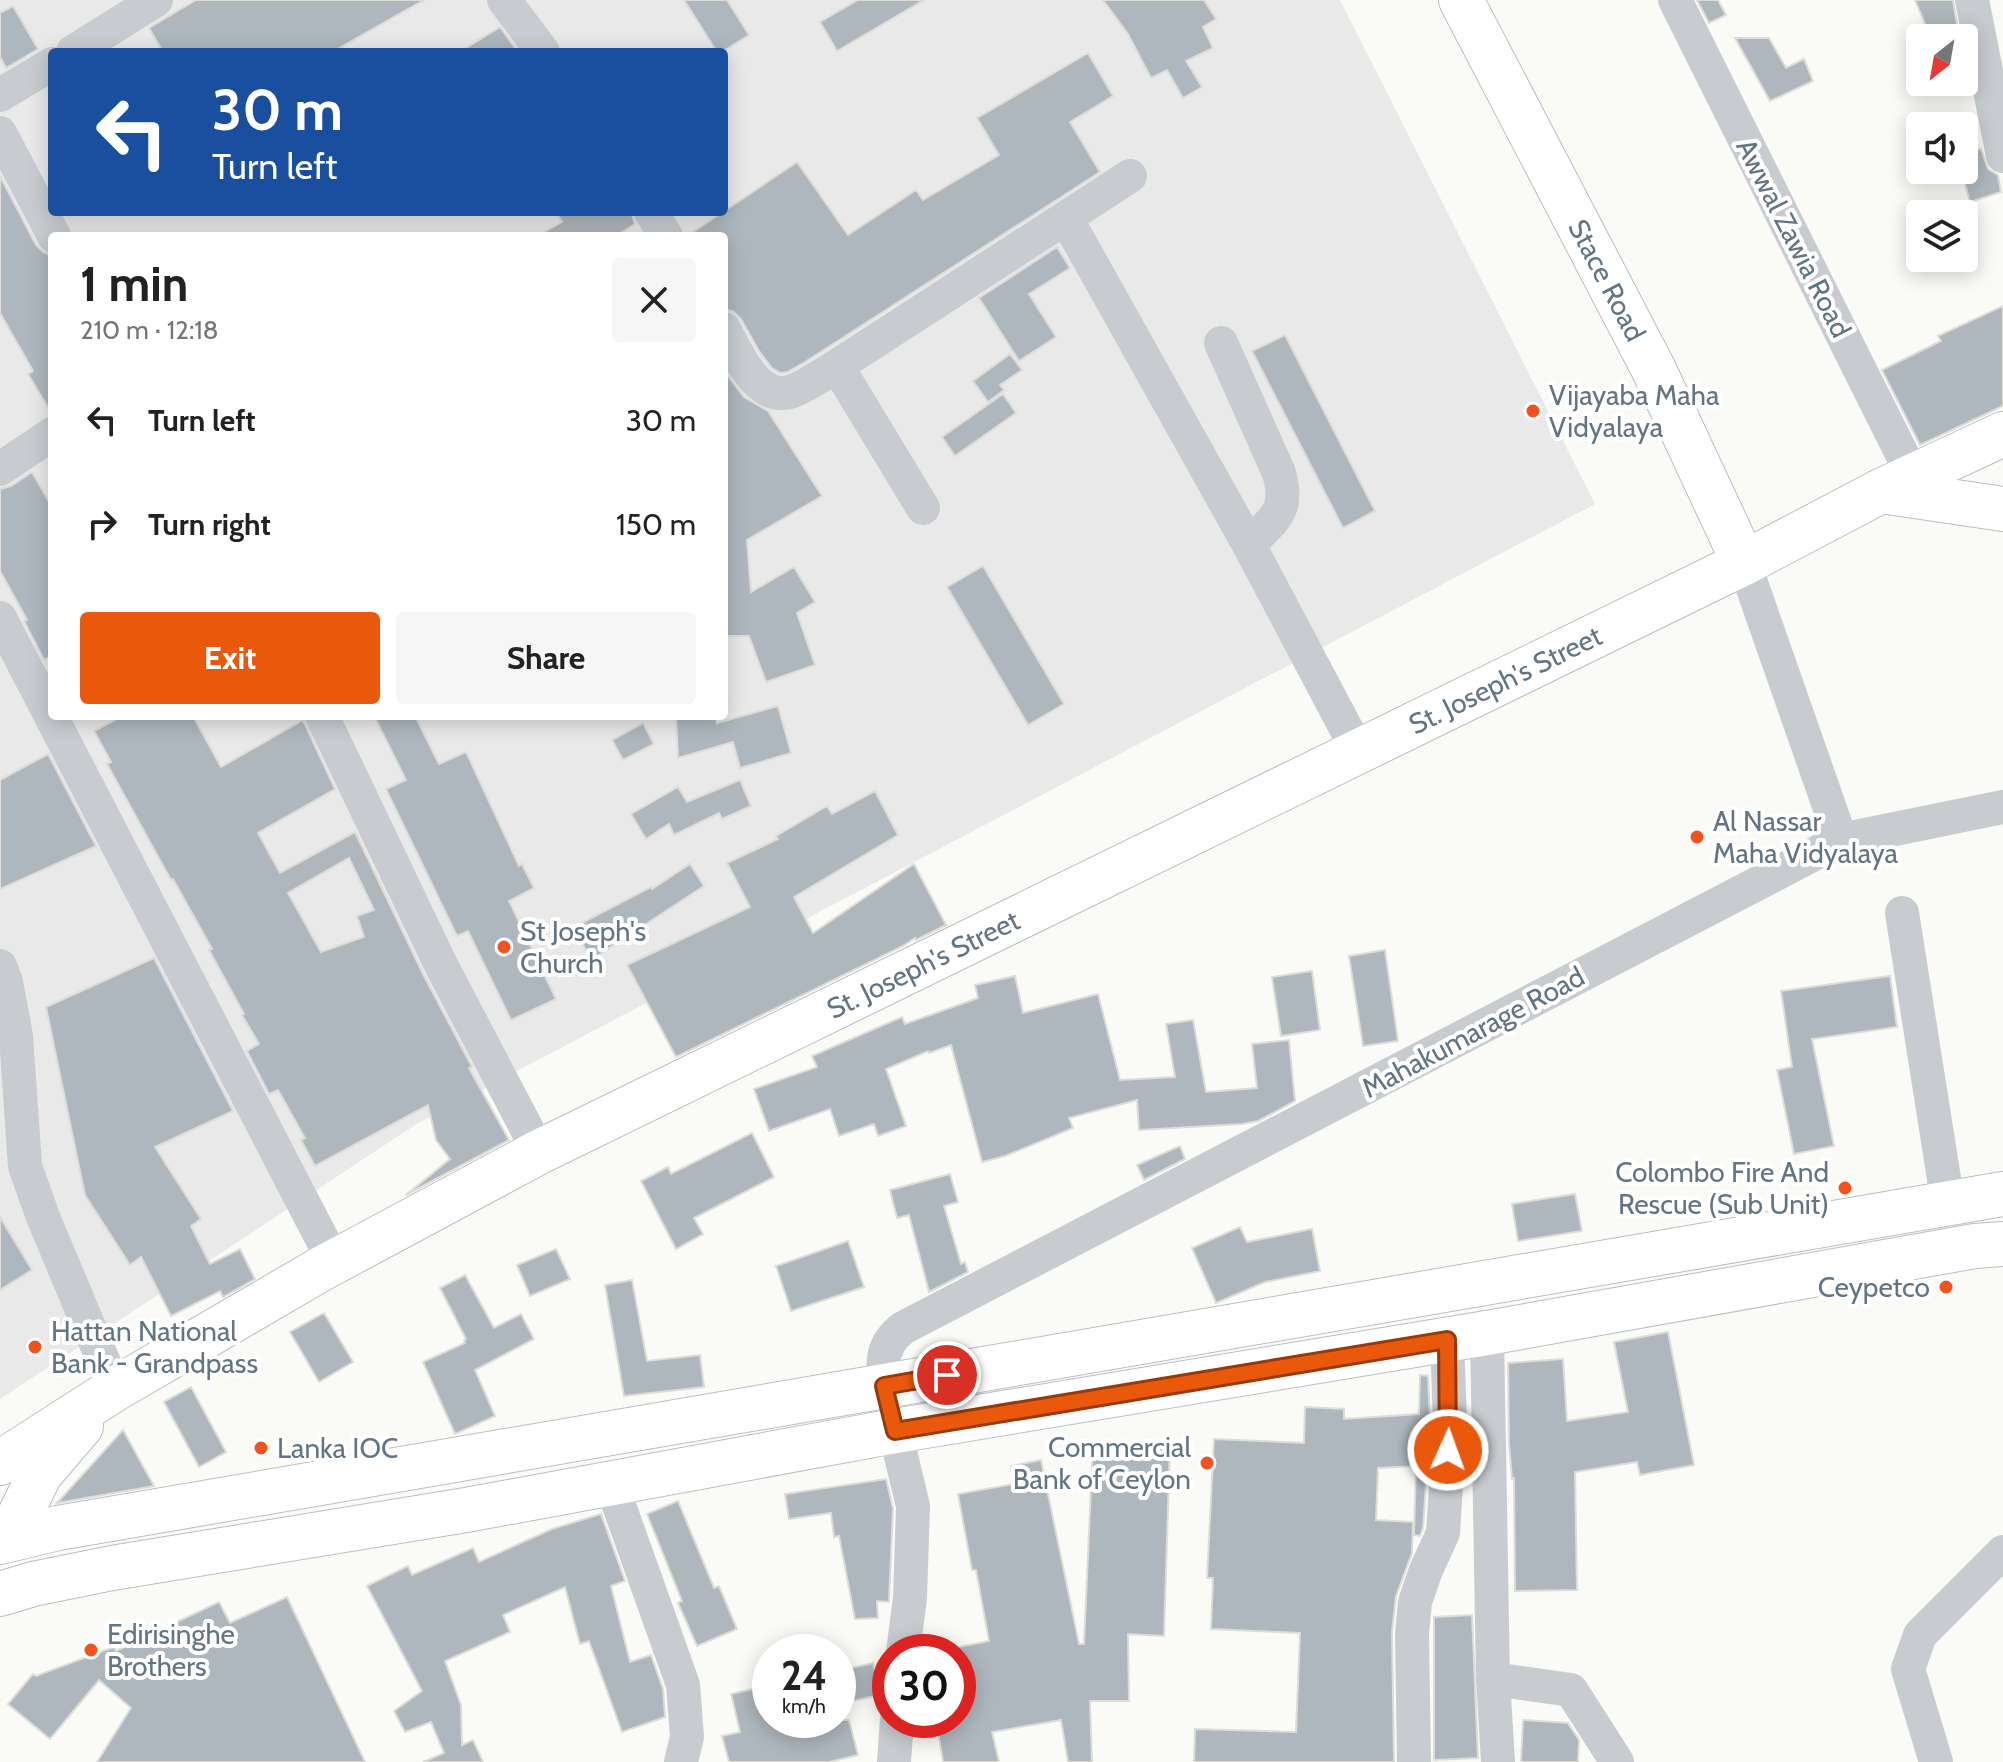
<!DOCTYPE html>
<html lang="en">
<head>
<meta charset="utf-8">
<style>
  :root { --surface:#fff; --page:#f6f6f6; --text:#222; --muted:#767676; --accent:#ea580c }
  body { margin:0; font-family:Cabin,sans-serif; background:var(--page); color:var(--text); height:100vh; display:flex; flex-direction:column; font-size:30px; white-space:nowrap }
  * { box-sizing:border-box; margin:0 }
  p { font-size:26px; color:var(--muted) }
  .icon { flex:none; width:44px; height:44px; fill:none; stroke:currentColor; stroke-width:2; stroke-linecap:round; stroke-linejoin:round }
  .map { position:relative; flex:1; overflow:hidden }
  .side { position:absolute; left:48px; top:232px; width:680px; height:488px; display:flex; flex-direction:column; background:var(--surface); border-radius:8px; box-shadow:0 4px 20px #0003 }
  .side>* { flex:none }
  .top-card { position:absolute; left:48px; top:48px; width:680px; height:168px; border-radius:8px; box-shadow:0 4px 20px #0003; background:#1a4fa0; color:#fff; overflow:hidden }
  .needle { width:52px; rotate:211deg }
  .controls { position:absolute; left:1906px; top:24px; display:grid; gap:16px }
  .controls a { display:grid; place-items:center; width:72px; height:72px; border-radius:8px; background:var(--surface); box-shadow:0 4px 20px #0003; font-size:40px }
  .speed { position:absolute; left:752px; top:1634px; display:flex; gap:16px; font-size:40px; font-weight:700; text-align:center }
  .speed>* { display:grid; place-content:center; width:104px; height:104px; border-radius:50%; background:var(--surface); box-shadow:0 4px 20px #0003; line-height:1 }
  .speed small { font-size:20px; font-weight:400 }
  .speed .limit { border:12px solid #d22; background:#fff; color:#111 }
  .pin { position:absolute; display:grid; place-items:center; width:68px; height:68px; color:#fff; margin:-34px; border:4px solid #fff; border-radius:50%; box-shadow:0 2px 8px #0007 }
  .me { position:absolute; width:88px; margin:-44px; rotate:2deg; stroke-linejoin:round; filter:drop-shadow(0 0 6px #0008) }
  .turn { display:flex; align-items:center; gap:28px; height:168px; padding:0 32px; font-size:36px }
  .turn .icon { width:104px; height:104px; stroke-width:2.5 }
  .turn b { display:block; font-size:56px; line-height:68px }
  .round { display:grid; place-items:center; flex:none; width:84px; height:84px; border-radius:8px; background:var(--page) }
  .headline { display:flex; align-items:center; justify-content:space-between; height:136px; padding:0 32px }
  h1 { font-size:48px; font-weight:800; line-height:60px }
  .action { display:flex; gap:16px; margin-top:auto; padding:16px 32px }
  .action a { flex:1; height:92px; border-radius:8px; background:var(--accent); color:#fff; font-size:32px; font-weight:800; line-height:92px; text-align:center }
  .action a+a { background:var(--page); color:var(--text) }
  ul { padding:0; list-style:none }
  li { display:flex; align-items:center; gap:24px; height:104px; padding:0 32px }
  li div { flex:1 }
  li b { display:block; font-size:30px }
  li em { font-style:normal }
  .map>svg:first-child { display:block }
  .built { fill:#e8e9e8; fill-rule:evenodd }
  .building { fill:#adb7bd; stroke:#dcdcd9; stroke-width:2; fill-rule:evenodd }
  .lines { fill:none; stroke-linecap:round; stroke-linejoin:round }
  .major-casing { stroke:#babfc3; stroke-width:46 }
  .minor { stroke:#c8ccd0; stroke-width:34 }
  .major { stroke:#fff; stroke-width:44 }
  .route-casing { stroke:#983908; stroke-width:20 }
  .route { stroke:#ea580c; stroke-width:14 }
  .poi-dot { fill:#f4511d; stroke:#fff; stroke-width:3 }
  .labels { text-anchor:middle; stroke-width:8; stroke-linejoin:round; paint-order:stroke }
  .street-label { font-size:28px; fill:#627585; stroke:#fff }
  .poi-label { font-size:28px; fill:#627585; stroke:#fff; text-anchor:start }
</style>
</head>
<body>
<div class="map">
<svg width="2003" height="1762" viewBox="0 0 2003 1762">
  <rect width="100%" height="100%" fill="#fafaf7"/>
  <!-- built -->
  <path class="built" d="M0 0H1340L1595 504 418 1123 0 1399ZM52 52H724V212H52ZM52 236H724V716H52Z"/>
  <!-- building -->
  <path class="building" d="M196 0H424L332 52H163L149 28Z
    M684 0H727L749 35 722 52H717Z
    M858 0H924L837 51 820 22Z
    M1103 0H1204L1216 19 1203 27 1213 48 1186 61 1202 87 1183 98 1167 70 1151 78 1128 34Z
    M1697 0H1718L1726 15 1709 23Z
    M1915 0H1953L1959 38H1931Z
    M13 6 38 49 6 68 0 57V13Z
    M500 27 518 52H460Z
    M1735 38H1769L1786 68 1804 59 1813 81 1770 101Z
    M1088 53 1113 96 1070 122 1100 172 805 362 787 372 781 373 772 368 759 351 741 319 734 312 724 309V236H687L797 162 848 235 916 190 923 200 999 155 977 118Z
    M1981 149 1988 169 1998 175 2001 192 1970 202 1964 180V152Z
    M0 176 36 245 43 252 52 256V414L28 374 33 371 0 313Z
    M556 212H631L635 224 616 236H537L562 222Z
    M1057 247 1070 268 1029 294 1056 337 1019 361 979 298Z
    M2003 306V406L1920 445 1882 370 1941 341 1938 336Z
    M1285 335 1375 511 1343 528 1252 351Z
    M1010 354 1022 370 1000 385 1004 390 988 402 973 381Z
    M724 371 744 397 768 411 822 496 747 540 751 592 794 567 815 602 797 613 815 665 766 682 749 636H724Z
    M1003 394 1016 413 955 456 942 437Z
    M32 472 52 507V656L44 660 24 621 27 620 0 571V489L11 486Z
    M983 566 1064 704 1028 725 947 587Z
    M778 706 791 753 740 768 733 742 678 758 676 716H716L717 723Z
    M122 716H193L221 767 303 720 335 789 258 833 280 873 355 832 423 974 472 1067 469 1068 509 1140 406 1195 450 1159 436 1140 428 1105 315 1166 301 1140 305 1138 278 1090 269 1094 247 1051 259 1044 242 1015 244 1014 209 950 212 949 173 879 171 880 107 764 111 762 94 731ZM349 858 374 910 357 916 364 937 321 952 288 893Z
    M374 716H415L439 764 466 752 519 866 522 864 534 888 509 901 556 999 511 1020 468 931 457 936 386 789 406 780Z
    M643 723 654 744 623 760 612 740Z
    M48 754 96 846 0 889V780Z
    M740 780 751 806 722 819 719 813 674 835 669 824 646 839 631 814 678 787 687 802Z
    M875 791 898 835 794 897 813 933 914 864 946 925 916 940 915 938 903 946 676 1057 627 965 750 907 727 863 778 839 776 836 827 806 832 814Z
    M690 864 704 886 591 960 574 927 651 887 652 889Z
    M1385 950 1398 1041 1363 1046 1349 956Z
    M154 958 233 1111 155 1147 201 1219 191 1226 210 1264 240 1249 255 1279 223 1297 220 1291 171 1316 141 1257 130 1265 85 1195 46 1007Z
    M1312 971 1320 1030 1281 1036 1272 977Z
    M1015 976 1023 1013 1098 994 1120 1080 1175 1077 1166 1024 1193 1020 1206 1092 1257 1088 1252 1044 1289 1040 1295 1101 1258 1121 1242 1124 1139 1130 1137 1100 1069 1118 1073 1128 1005 1156 982 1162 951 1045 929 1053 928 1051 886 1069 906 1126 878 1136 874 1124 839 1136 830 1109 769 1131 754 1089 817 1067 812 1056 902 1017 905 1024 978 998 975 985Z
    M1890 976 1897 1027 1812 1039 1834 1146 1794 1154 1777 1070 1792 1067 1781 991Z
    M752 1133 774 1177 694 1218 703 1234 676 1249 641 1181 668 1167 671 1174Z
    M1180 1146 1185 1159 1144 1180 1137 1165Z
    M950 1174 958 1202 944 1206 961 1264 965 1262 968 1272 929 1292 909 1215 897 1218 890 1190Z
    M1575 1194 1582 1231 1518 1241 1512 1204Z
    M0 1217 32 1270 0 1290Z
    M1240 1227 1247 1242 1312 1229 1320 1271 1265 1282 1216 1303 1192 1248Z
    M848 1241 864 1287 791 1311 776 1266Z
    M556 1249 570 1279 530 1296 517 1265Z
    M465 1275 494 1328 521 1314 534 1339 475 1370 495 1416 455 1434 423 1362 465 1343 464 1340 466 1339 440 1288Z
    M632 1280 647 1361 700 1355 704 1387 624 1396 605 1285Z
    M324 1313 353 1362 319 1382 290 1332Z
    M1668 1332 1694 1465 1640 1475 1637 1462 1575 1472 1577 1590 1515 1591 1514 1478 1512 1479 1509 1443 1508 1363 1563 1359 1567 1421 1628 1412 1614 1342Z
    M1420 1375 1428 1376 1430 1422 1423 1528 1420 1536 1414 1535 1416 1466 1378 1468 1376 1520 1413 1522 1412 1553 1396 1596 1392 1632 1394 1762H1194L1195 1729 1296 1732 1300 1633 1211 1629 1213 1578H1207L1214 1439 1304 1443 1305 1407 1344 1409V1419L1419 1414Z
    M191 1387 226 1452 199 1467 164 1402Z
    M123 1430 154 1486 57 1503Z
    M1093 1443 1170 1444 1164 1636 1128 1634 1129 1701H1090L1092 1762H1068L1061 1720 992 1732 999 1762H943L936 1720H958V1647L989 1641 976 1570H972L958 1494 1014 1484 1011 1466 1041 1460 1079 1644H1084Z
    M886 1479 893 1508 889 1602 877 1601 878 1618 855 1619 839 1536 834 1537 831 1513 789 1519 785 1494Z
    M678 1501 714 1588 719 1586 737 1629 697 1646 678 1603 682 1601 647 1514Z
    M601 1514 625 1581 611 1586 630 1662 651 1655 663 1689 665 1717 622 1732 589 1641 580 1644 565 1587 503 1615 510 1632 445 1661 461 1705 462 1745 473 1740 483 1762H423L444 1753 431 1722 405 1732 394 1711 422 1691 367 1586 408 1566 412 1575 473 1548 479 1562 552 1529Z
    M287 1597 365 1762H97L131 1708 99 1680 50 1739 8 1704 33 1674 36 1676 114 1647 116 1651 219 1602 230 1623Z
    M1472 1615 1478 1758 1434 1760V1617Z
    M873 1663 880 1695 838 1704V1671Z
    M770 1685V1720H849L858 1755 829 1762H729L722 1736 740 1732 731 1694Z
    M1523 1720 1568 1723 1579 1740 1578 1762H1521Z"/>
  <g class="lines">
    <defs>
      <g id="major">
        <path id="s1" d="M1461 0 1654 370 1744 563"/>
        <path d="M1881 491 2003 509"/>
        <path id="s2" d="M0 1463 115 1389 321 1269 539 1152 1744 563 1881 491 2003 434"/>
        <path d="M8 1539 40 1474 81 1426"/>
        <path d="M0 1542 58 1528 2003 1194"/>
        <path d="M0 1594 33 1584 112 1568 466 1510 895 1431 1487 1333 1975 1246 2003 1244"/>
      </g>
    </defs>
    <!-- major casing -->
    <use href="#major" class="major-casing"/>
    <!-- minor -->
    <path class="minor" d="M504 0 543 52
      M1675 0 1913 476
      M1972 0 2003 156
      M73 52 156 0
      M0 95 52 64
      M0 133 54 236
      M651 212 666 236
      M1066 218 1249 545 1359 753
      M724 329C737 352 757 404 793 391 808 385 823 374 837 366L1130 176
      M1221 343 1279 473C1290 512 1274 518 1249 545
      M837 366 923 508
      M0 469 52 434
      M1744 563 1841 840
      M0 618 334 1262
      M322 716 441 965 539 1152
      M1902 913 1948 1204
      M0 966 6 982 16 1036 25 1166 43 1217 115 1389
      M1487 1333 1493 1679 1498 1762
      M884 1386C882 1361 882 1344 903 1328L1841 840 2003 807
      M895 1431 913 1506 910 1598 903 1652
      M611 1483 683 1685 687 1737 681 1762
      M1493 1679 1571 1690 1617 1762
      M894 1762 897 1720
      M1414 1762 1412 1634 1415 1602 1426 1570 1443 1533 1450 1422 1447 1340
      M1936 1762 1908 1669 1920 1635 2003 1552"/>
    <!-- major -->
    <use href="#major" class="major"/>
  </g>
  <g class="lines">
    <defs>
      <path id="route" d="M947 1375 884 1386 895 1431 1447 1340 1448 1450"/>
    </defs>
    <!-- route casing -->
    <use href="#route" class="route-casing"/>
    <!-- route -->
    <use href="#route" class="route"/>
  </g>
  <!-- markers -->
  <g class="poi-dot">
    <circle cx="1533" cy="411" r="8"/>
    <circle cx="1697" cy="837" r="8"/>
    <circle cx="504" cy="947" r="8"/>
    <circle cx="1845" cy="1188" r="8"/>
    <circle cx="1946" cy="1287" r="8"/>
    <circle cx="35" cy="1347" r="8"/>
    <circle cx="261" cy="1448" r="8"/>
    <circle cx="1207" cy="1463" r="8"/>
    <circle cx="91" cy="1650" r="8"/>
  </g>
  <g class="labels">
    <!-- street labels -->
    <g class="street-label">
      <text transform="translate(1794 238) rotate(63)" y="10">Awwal Zawia Road</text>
      <text dy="10" stroke="none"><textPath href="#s1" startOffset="316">Stace Road</textPath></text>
      <text dy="10" stroke="none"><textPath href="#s2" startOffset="1698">St. Joseph's Street</textPath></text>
      <text dy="10" stroke="none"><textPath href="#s2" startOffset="1050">St. Joseph's Street</textPath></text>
      <text transform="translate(1473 1032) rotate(-28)" y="10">Mahakumarage Road</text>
    </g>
    <!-- poi labels -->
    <g class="poi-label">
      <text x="1549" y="405">Vijayaba Maha<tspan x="1549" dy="32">Vidyalaya</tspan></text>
      <text x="1713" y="831">Al Nassar<tspan x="1713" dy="32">Maha Vidyalaya</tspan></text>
      <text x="520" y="941">St Joseph's<tspan x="520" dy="32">Church</tspan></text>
      <text x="1829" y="1182" text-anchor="end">Colombo Fire And<tspan x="1829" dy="32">Rescue (Sub Unit)</tspan></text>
      <text x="1930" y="1297" text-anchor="end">Ceypetco</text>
      <text x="51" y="1341">Hattan National<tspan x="51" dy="32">Bank - Grandpass</tspan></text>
      <text x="1191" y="1457" text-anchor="end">Commercial<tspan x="1191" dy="32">Bank of Ceylon</tspan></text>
      <text x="277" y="1458">Lanka IOC</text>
      <text x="107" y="1644">Edirisinghe<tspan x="107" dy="32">Brothers</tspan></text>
    </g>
  </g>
</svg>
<div class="controls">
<a><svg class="needle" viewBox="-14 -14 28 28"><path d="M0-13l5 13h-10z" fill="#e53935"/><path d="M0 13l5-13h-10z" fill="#767676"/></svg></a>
<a><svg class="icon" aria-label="sound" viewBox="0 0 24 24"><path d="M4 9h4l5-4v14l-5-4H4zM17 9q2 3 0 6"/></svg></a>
<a><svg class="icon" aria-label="layers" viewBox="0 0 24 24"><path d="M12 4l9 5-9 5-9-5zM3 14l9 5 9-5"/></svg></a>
</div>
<div class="speed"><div>24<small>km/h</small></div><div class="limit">30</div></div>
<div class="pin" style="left:947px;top:1375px;background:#d93025"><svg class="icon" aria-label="arrive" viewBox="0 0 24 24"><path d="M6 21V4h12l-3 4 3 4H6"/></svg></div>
<svg class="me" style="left:1448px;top:1450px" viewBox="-20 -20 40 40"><circle r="17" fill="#ea580c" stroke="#fff" stroke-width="3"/><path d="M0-11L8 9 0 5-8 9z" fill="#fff"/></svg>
<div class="top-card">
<div class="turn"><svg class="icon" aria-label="left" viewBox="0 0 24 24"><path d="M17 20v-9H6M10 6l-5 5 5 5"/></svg><div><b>30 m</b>Turn left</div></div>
</div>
<section class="side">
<div class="headline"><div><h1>1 min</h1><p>210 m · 12:18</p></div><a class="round"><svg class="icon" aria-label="close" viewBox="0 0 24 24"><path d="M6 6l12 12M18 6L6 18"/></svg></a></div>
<ul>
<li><svg class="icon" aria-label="left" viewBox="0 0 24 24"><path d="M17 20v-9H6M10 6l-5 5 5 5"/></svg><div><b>Turn left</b></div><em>30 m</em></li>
<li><svg class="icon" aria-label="right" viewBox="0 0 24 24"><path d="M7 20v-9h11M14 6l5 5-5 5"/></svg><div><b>Turn right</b></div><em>150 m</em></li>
</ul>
<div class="action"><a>Exit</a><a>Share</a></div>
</section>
</div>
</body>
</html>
